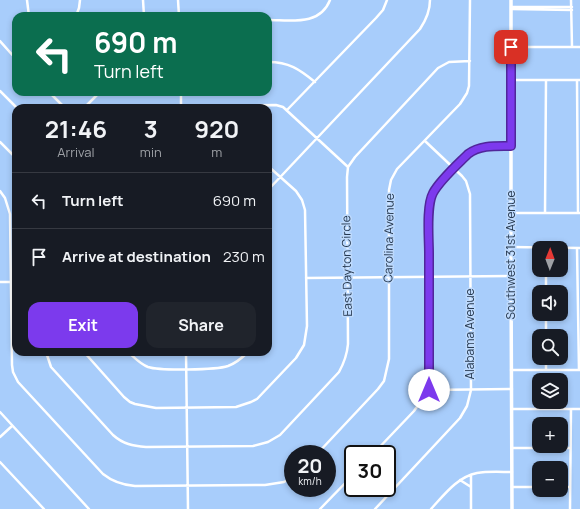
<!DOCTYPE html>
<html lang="en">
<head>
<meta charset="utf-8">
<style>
  :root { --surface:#171b24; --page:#20242c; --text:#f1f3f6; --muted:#9ea1a6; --line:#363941; --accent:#7c3aed }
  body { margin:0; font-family:Manrope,sans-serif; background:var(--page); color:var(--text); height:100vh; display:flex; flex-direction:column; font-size:15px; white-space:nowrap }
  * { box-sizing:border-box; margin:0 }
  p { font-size:13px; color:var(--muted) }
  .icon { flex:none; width:22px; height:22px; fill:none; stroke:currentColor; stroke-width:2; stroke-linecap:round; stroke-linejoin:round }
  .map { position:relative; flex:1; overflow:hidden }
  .details { position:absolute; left:12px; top:104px; width:260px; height:252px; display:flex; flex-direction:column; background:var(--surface); border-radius:12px; box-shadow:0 2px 6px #0003 }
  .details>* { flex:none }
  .top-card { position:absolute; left:12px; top:12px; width:260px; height:84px; border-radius:12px; box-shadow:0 2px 6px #0003; background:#0b6e4f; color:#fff; overflow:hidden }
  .needle { width:26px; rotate:1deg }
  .controls { position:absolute; left:532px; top:241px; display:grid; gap:8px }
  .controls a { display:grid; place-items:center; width:36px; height:36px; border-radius:8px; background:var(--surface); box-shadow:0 2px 6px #0003; font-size:20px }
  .speed { position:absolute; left:284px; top:445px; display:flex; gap:8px; font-size:20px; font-weight:700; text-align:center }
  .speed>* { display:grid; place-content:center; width:52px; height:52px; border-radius:50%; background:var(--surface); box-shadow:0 2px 6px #0003; line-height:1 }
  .speed small { font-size:10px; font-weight:400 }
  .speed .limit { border:2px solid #111; border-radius:6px; background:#fff; color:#111 }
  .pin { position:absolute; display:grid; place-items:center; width:34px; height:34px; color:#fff; margin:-17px; border-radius:8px; box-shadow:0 2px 6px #0006 }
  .me { position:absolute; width:44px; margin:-22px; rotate:0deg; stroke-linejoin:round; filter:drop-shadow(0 0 3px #0008) }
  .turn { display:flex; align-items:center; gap:14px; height:84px; padding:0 16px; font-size:18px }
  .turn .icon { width:52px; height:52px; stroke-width:2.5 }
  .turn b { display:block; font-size:28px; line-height:34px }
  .eta { display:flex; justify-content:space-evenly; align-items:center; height:68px; text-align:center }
  .eta b { font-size:24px; font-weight:700; line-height:28px }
  .button { display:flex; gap:8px; margin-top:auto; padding:8px 16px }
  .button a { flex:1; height:46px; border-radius:12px; background:var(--accent); color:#fff; font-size:16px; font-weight:700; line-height:46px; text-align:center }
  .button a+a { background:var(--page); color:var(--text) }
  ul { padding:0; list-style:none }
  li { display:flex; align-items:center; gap:12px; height:56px; padding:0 16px; border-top:1px solid var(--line) }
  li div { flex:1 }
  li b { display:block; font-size:15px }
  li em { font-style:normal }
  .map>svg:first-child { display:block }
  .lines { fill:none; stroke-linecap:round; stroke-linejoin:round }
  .street { stroke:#fff; stroke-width:2.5 }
  .secondary { stroke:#fff; stroke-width:3.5 }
  .route-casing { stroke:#51269a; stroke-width:10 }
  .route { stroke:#7c3aed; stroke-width:7 }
  .labels { text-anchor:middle; stroke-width:3; stroke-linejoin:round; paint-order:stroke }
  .street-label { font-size:12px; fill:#273a51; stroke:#bedafd }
</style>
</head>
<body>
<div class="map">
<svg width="580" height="509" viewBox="0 0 580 509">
  <rect width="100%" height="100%" fill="#a8cdfb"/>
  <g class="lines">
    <!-- street -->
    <path class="street" d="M27 0 29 16
      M143 0 144 16
      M178 0 179 16
      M571 0 572 47
      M511 7H572
      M511 9 572 10
      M76 16 79 8 80 0
      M268 20C291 20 320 26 330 0
      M0 41 16 59
      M511 47H580
      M268 62C289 62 299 69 315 82
      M511 80H580
      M577 80 578 213
      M0 91 17 108
      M49 92 65 108
      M181 92V107
      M84 108 100 92
      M287 110 376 18 383 10 387 0
      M0 142 16 158
      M348 167 355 157 438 68 449 62 470 61
      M268 190 420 29C426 20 430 11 430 0
      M0 191 5 198 10 214 12 365 13 372 18 382 103 474C113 482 122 485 135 486L265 485 284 482 293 477
      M511 213H580
      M545 213 546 80
      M511 247 580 248
      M577 248 579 370
      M306 278 511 276
      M0 282H16
      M546 292V270
      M546 336V314
      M46 352 51 367 113 435C123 444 133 446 146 447L253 446 268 442 280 435 339 372C344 363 347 355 348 344L347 177 348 167 283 107 276 105 149 106 141 108
      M84 352 124 397 130 402 135 404 156 408 236 407 251 402 257 399 296 358 304 345 307 326 305 210 302 200 296 191 268 166
      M128 352C134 357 140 364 148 367 160 371 216 370 228 366 236 363 242 358 248 352
      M186 352 188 509
      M511 370H580
      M546 370V358
      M429 390 512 389
      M512 409H580
      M0 412 89 509
      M0 437 12 426
      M512 448H570
      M317 454 378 389 384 381 389 359V190L391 180 397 169 460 104 467 93 469 86 470 0
      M373 454 414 411 429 390V206C430 201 431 196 434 192 440 181 466 152 477 148 487 144 500 146 511 146
      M0 462 44 509
      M471 475V509
      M460 480 471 487
      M512 487H539
      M561 487H570
      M320 509 353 475
      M375 509 460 418 467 406 471 390 470 194 466 181 462 176 425 141
      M431 509C444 495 457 477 477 473 488 471 501 472 512 472
      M570 509 571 409"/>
    <!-- secondary -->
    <path class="secondary" d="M511 0V276L512 509"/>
  </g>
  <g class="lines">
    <defs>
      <path id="route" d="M429 390C429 344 429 299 429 253 429 238 426 206 433 193 440 180 457 165 468 154 480 145 495 146 511 146V47"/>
    </defs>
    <!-- route casing -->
    <use href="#route" class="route-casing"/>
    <!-- route -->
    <use href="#route" class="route"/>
  </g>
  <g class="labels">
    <!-- street labels -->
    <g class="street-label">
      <text transform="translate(389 238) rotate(-89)" y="4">Carolina Avenue</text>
      <text transform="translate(511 255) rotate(-90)" y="4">Southwest 31st Avenue</text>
      <text transform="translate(347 266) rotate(-91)" y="4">East Dayton Circle</text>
      <text transform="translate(470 334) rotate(-90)" y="4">Alabama Avenue</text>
    </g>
  </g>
</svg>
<div class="controls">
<a><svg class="needle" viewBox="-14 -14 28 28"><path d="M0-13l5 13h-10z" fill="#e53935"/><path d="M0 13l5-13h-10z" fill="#9ea1a6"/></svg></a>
<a><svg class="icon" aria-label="sound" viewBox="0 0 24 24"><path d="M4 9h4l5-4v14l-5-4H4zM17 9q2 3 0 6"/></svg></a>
<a><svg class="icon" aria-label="search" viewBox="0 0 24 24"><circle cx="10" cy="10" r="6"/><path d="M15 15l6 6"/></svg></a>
<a><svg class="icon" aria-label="layers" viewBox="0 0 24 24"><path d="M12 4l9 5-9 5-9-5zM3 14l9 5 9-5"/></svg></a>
<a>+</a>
<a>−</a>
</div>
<div class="speed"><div>20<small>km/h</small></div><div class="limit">30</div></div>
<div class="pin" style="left:511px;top:47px;background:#d93025"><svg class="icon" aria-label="arrive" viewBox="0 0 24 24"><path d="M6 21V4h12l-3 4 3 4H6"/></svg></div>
<svg class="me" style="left:429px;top:390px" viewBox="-20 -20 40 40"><circle r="19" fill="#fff"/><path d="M0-13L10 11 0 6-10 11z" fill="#7c3aed"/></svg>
<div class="top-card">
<div class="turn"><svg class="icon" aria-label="left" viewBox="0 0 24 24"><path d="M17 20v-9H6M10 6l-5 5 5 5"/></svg><div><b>690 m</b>Turn left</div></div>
</div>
<section class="details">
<div class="eta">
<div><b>21:46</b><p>Arrival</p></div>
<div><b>3</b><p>min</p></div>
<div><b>920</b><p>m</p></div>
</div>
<ul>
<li><svg class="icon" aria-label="left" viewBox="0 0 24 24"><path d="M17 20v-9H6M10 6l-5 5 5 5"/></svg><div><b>Turn left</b></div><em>690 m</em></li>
<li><svg class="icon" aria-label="arrive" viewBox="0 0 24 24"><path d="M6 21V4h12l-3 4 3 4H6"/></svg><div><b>Arrive at destination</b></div><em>230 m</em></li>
</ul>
<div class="button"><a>Exit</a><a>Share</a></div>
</section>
</div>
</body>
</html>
